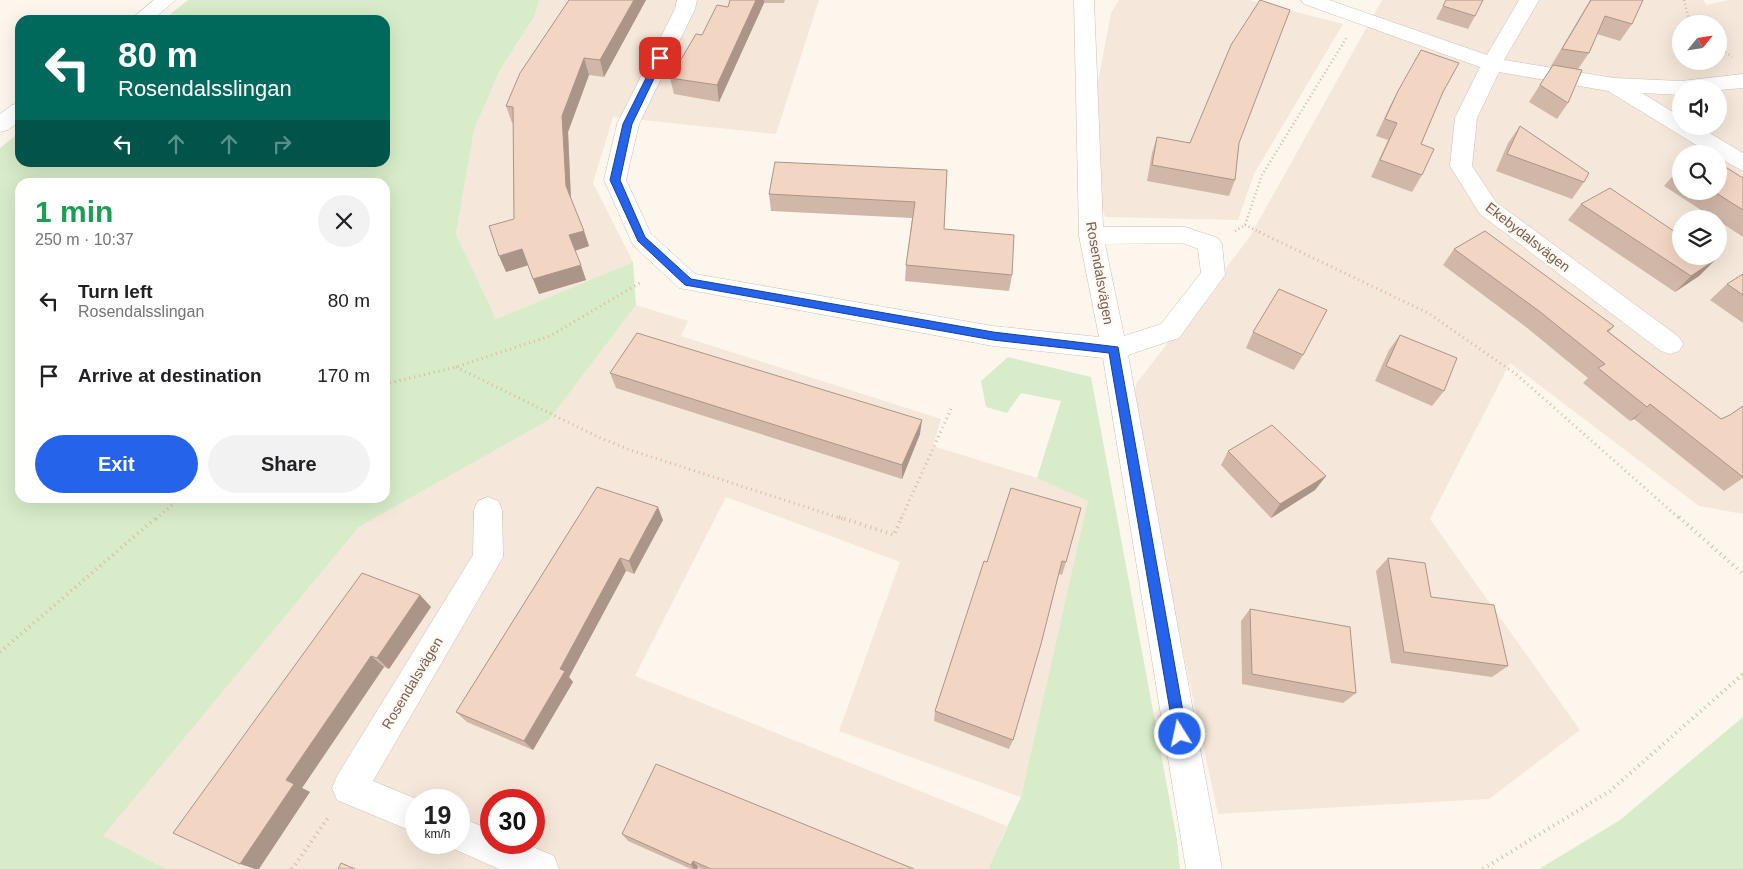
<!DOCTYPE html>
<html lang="en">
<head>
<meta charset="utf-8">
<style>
  :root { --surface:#fff; --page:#f2f2f2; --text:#202124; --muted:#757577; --accent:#2563eb }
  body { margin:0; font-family:Helvetica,sans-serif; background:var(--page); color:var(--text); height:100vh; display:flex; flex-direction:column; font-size:19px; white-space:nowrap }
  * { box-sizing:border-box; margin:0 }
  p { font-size:16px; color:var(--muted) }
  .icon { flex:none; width:28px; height:28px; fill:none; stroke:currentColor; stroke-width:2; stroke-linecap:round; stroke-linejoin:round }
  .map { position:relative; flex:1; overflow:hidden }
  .sheet { position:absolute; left:15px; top:178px; width:375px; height:325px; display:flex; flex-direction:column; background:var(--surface); border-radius:15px; box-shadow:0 5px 20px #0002 }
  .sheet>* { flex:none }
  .hud { position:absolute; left:15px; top:15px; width:375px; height:152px; border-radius:15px; box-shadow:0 5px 20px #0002; background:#00695c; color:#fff; overflow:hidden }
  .needle { width:32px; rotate:60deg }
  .controls { position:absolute; left:1672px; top:15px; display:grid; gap:10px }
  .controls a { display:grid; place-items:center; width:55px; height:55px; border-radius:50%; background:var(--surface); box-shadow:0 5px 20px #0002; font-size:25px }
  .speed { position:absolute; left:405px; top:789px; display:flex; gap:10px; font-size:25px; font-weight:700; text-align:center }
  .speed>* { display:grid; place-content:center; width:65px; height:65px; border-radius:50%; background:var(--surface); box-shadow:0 5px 20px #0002; line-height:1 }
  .speed small { font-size:12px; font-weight:400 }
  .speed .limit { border:8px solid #d22; background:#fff; color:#111 }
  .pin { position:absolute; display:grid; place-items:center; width:42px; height:42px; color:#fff; margin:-21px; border-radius:10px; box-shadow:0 2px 8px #0006 }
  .me { position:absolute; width:55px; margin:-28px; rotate:350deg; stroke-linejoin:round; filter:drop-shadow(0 0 4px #0008) }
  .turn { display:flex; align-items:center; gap:18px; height:105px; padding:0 20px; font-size:22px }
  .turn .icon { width:65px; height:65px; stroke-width:2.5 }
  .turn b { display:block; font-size:35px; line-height:42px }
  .lanes { display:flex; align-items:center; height:48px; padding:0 20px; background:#0003; justify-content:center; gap:25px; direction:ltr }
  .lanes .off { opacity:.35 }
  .round { display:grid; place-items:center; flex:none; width:52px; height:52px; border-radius:26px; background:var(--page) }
  .summary { display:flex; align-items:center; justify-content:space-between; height:85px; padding:0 20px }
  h1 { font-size:30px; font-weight:700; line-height:38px; color:#1e9e55 }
  .action { display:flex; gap:10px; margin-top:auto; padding:10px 20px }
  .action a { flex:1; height:58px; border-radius:30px; background:var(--accent); color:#fff; font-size:20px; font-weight:700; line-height:58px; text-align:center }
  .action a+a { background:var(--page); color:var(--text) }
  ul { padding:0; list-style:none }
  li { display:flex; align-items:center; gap:15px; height:75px; padding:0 20px }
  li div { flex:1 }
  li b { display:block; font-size:19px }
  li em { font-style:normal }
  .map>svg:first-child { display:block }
  .residential { fill:#f5e8da; fill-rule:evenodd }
  .green { fill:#d8ecc9; fill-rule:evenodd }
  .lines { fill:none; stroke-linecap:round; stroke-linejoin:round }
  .street-casing { stroke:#d1beb0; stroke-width:1 }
  .secondary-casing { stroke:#d6c0b0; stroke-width:1 }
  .path-far2 { stroke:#d9b8a5; stroke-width:2.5; stroke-dasharray:1 3; stroke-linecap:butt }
  .path-far1 { stroke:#d9b8a5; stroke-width:3; stroke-dasharray:1 4; stroke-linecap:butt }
  .path { stroke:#d9b8a5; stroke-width:4; stroke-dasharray:1 4.5; stroke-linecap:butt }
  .street { fill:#fff; fill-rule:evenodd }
  .secondary { fill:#fff; fill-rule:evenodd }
  .wall { fill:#d1b7a8 }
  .shaded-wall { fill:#aa9588 }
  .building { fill:#f3d5c3; stroke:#aa9588 }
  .route { fill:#2563eb; stroke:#184099 }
  .labels { text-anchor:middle; stroke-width:5; stroke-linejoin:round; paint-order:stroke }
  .street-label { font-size:14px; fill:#7a5c4d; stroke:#fffaf3 }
</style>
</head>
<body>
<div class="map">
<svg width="1743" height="869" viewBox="0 0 1743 869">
  <rect width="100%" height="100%" fill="#fdf6ec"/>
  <!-- residential -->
  <path class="residential" d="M539 0H819L776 134 613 117 593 183 633 262 496 319 456 234 474 130 500 70 534 17Z
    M1119 0H1249L1343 24 1254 174 1238 220 1106 217 1094 199 1096 92 1111 13Z
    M1382 0H1703L1707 5 1728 0H1743V514L1699 506 1510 363 1430 519 1580 730 1489 799 1218 814 1133 421 1136 384 1249 238ZM1681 24H1719V61H1681ZM1681 89H1719V126H1681ZM1681 154H1719V191H1681ZM1681 219H1719V256H1681Z
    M636 305 688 321 681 336 941 419 933 446 1037 478 1089 501 1021 797 839 731 900 562 726 497 635 676 1007 826 988 869H166L102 836 359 527 549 420ZM416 800H459V842H416ZM491 800H534V842H491Z"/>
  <!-- green -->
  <path class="green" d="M188 0H539L534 17 500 70 474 130 456 234 496 319 633 262 636 305 549 420 359 527 103 836 166 869H0V148L20 132V162H385V20H163ZM20 182H385V498H20Z
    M1008 357 1091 377 1177 840 1180 869H988L1021 797 1088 501 1037 478 1061 401 1021 393 1007 413 986 407 981 381Z
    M1743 717V869H1539L1620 820Z"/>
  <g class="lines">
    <defs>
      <path id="street" d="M677 0H697L695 9 639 124 626 180 651 234 695 274 993 326 1099 337 1079 236 1074 0H1094L1103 227H1185L1218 238 1222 244 1225 275 1179 338 1128 355 1222 869H1186L1103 358 993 346 679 288 633 245 604 180 617 124 675 9ZM1183 243 1198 249 1201 273 1161 324 1124 336 1105 244Z
        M1301 0H1329L1487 55 1519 0H1539L1504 60 1614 78 1681 81 1743 74V88L1719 90 1681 89V95L1642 93 1681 117V126H1698L1743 153V171L1719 158V154H1711L1608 91 1499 72 1477 118 1472 166 1496 202 1679 337 1683 344 1679 351 1670 354 1661 351 1480 214 1450 166 1455 118 1480 67 1304 4Z
        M488 497 498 501 502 510 503 557 373 781 419 800H416V833L337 800 332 788 337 776 473 555 474 510 478 501Z
        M459 817 491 830V842H521L554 856 559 869H499L447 846 445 842H459Z"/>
      <path id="secondary" d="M154 0H176L152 20H130Z
        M20 103V121L8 130 0 132V114L12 105Z"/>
    </defs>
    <!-- street casing -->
    <use href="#street" class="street-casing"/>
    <!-- secondary casing -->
    <use href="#secondary" class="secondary-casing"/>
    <!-- path-far2 -->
    <path class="path-far2" d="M1684 0 1690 24
      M1719 47 1732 57
      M1245 225 1262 233
      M1235 231 1245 225 1262 175 1347 37"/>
    <!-- path-far1 -->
    <path class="path-far1" d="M1259 232 1428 313 1516 374 1680 519
      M456 367 596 436 630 450 843 519
      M385 384 456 367 550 336 643 281
      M156 519 180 498
      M901 519 951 409"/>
    <!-- path -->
    <path class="path" d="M839 517 894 535 902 517
      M1679 517 1743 574
      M0 652 157 517
      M292 869 330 815
      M1483 869 1610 791 1743 674"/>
    <!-- street -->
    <use href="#street" class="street"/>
    <!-- secondary -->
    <use href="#secondary" class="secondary"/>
  </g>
  <!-- wall -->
  <path class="wall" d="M569 0H646L604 77 589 75 568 132 571 199 584 231 589 246 575 251 586 280 539 294 528 265 506 272 514 219 513 123H512L506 106Z
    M730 0H785L784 3H764L719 102 674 94 670 78 728 7Z
    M1590 0H1643L1632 24 1620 41 1597 34 1589 53 1578 69 1568 103 1557 119 1529 102 1552 66H1551Z
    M1443 6 1475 16 1468 29 1436 19Z
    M1398 91 1443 92 1421 144 1422 175 1412 192 1371 177 1388 140 1376 136 1389 108Z
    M1520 126 1584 182 1572 199 1496 171 1508 143Z
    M1157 137 1190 143H1239L1235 180 1229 196 1147 181 1152 153Z
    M1681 168V191H1719L1743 178V237L1719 221V219H1715L1664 186 1678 170Z
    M947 170 944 229 1012 275 1009 291 905 281 906 265 912 218 771 211 769 194Z
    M1581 204 1715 260 1699 276 1675 292 1568 220Z
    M1454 249 1614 326 1609 332 1721 419 1730 415 1743 406V478L1724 491 1634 419 1630 421 1583 383 1588 378 1526 327 1443 265Z
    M1743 274V323L1710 300 1727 284Z
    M1253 332 1303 355 1294 370 1246 348Z
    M1400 335 1444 391 1432 406 1375 381 1389 350Z
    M610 373 920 434 902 479 616 388Z
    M1228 451 1326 476 1315 490 1271 518 1221 465Z
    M597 487 663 520 634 574 626 571 569 677 573 682 533 750 467 722 456 712Z
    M1011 488 1066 562 1062 575 1059 574 1013 740 1009 749 934 721 935 711 987 562Z
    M1388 558 1508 666 1492 677 1391 663 1376 571Z
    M420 595 431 607 389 669 384 667 302 788 310 792 173 833Z
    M1250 609 1356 693 1343 703 1242 684 1241 621Z
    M622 834 914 869H701L698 867 697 869H691L628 841Z"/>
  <!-- shaded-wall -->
  <path class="shaded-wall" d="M634 0H646L604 77 600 60Z
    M756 0H764V3L719 102 717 85Z
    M584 58 589 75 568 132 571 201 566 186 562 116Z
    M584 231 589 246 574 251 569 235Z
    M522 249 529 265 506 272 499 256Z
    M1715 260 1699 276 1675 292 1691 276Z
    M581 265 586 280 539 294 533 279Z
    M1650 404 1634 419 1630 421 1647 407Z
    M922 420 920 434 902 479V465Z
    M1326 476 1315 490 1271 518 1280 504Z
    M658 507 663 520 634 574 629 561Z
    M620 558 626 571 569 677 573 682 533 750 524 741 560 669Z
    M420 595 431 607 389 669 377 658Z
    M371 656 384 667 302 788 310 792 259 869H255L240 864 286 780Z
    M693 861 698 867 697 869H694L691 865Z"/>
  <!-- building -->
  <path class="building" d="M569 0H634L600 60 584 58 562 116 566 186 584 231 569 235 581 265 533 279 522 249 499 256 489 226 514 219 513 107 506 106 520 73Z
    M730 0H756L717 85 670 78 696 34 702 35 717 5 728 7Z
    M1260 0 1290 10 1239 143 1235 180 1152 165 1157 137 1190 143 1231 45Z
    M1446 0H1483L1475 16 1443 6Z
    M1591 0H1643L1632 24 1605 16 1589 53 1562 49Z
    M1421 50 1459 63 1443 92 1421 144 1434 149 1422 175 1380 160 1397 123 1385 119 1398 91Z
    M1553 65 1582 70 1568 103 1540 85Z
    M1520 126 1589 173 1584 182 1507 154Z
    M775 162 947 170 944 229 1014 235 1012 275 906 265 915 202 769 194Z
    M1719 163 1743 178V210L1713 191H1719Z
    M1610 188 1681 236V256H1710L1715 260 1691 276 1581 204Z
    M1485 231 1614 326 1607 331 1721 419 1730 415 1743 406V477L1650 404 1647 407 1598 368 1605 364 1539 311 1454 249Z
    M1743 274V295L1727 284Z
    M1279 289 1327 310 1303 355 1253 332Z
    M637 333 922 420 902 465 610 373Z
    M1400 335 1457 358 1444 391 1386 366Z
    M1272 425 1326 476 1280 504 1228 451Z
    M597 487 658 507 629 561 620 558 560 669 565 671 524 741 456 712Z
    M1011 488 1081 508 1066 562 1062 561 1041 644 1013 740 935 711 984 561 987 562Z
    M1388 558 1425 563 1431 597 1494 605 1508 666 1404 652Z
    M362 573 420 595 377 658 371 656 286 780 294 784 240 864 173 833Z
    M1250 609 1350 627 1356 693 1252 674Z
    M656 764 914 869H711L693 861 691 865 622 834Z
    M341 863 355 869H338Z"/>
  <!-- route -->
  <path class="route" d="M660 56 664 58 632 124 620 180 645 237 691 279 993 332 1118 347 1187 734 1185 739 1180 741 1176 739 1174 734 1109 353 993 340 685 285 638 241 610 180 623 124 656 58Z"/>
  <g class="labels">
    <!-- street labels -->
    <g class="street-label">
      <text transform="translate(1528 237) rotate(38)" y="5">Ekebydalsvägen</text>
      <text transform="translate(1100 273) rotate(80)" y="5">Rosendalsvägen</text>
      <text transform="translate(412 683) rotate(-59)" y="5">Rosendalsvägen</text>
    </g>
  </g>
</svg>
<div class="controls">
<a><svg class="needle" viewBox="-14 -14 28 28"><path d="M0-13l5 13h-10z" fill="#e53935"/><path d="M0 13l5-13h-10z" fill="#757577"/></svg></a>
<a><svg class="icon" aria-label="sound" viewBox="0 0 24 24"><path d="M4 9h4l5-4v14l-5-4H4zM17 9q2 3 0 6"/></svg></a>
<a><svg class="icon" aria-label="search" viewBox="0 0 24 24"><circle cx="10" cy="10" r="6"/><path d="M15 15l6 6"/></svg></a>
<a><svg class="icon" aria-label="layers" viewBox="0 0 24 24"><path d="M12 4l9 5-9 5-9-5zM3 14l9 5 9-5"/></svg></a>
</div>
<div class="speed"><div>19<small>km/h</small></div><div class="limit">30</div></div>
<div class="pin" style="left:660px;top:58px;background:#d93025"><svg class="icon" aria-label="arrive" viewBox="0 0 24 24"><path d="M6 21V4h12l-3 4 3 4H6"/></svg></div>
<svg class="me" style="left:1180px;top:734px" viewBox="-20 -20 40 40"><circle r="17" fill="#2563eb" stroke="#fff" stroke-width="3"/><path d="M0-11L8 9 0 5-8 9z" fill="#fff"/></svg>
<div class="hud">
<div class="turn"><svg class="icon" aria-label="left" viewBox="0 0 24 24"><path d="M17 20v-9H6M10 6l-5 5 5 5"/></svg><div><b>80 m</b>Rosendalsslingan</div></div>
<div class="lanes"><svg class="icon" aria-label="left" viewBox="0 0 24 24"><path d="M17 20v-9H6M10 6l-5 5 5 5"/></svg><svg class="icon off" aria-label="ahead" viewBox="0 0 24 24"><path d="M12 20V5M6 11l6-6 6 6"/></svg><svg class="icon off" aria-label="ahead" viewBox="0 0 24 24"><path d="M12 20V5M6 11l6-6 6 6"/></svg><svg class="icon off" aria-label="right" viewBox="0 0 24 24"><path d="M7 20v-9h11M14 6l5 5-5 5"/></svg></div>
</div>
<section class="sheet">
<div class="summary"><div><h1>1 min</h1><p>250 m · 10:37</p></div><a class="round"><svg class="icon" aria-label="close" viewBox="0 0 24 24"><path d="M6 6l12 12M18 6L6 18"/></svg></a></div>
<ul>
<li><svg class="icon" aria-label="left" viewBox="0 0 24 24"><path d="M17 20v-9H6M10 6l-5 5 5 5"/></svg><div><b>Turn left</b><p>Rosendalsslingan</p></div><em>80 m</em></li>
<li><svg class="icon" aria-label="arrive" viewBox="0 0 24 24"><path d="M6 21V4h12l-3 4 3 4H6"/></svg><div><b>Arrive at destination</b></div><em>170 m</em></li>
</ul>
<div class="action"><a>Exit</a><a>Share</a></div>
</section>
</div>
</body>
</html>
